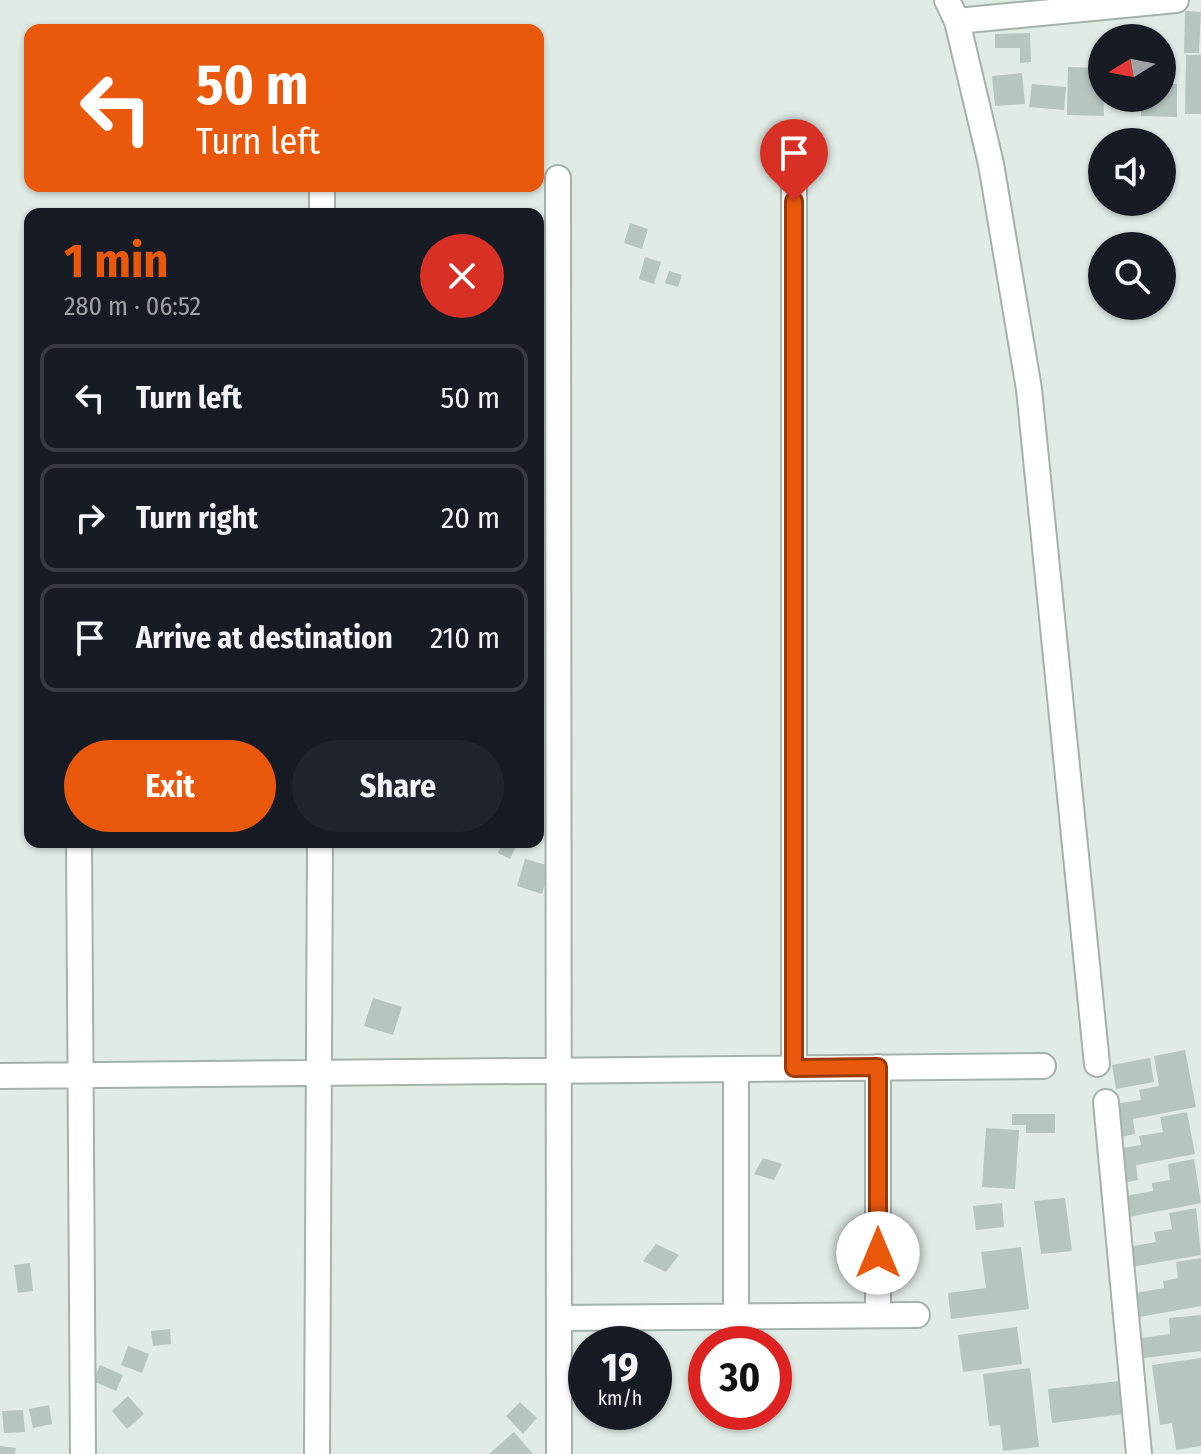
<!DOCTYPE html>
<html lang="en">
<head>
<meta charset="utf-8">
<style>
  :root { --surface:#171b24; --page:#20242c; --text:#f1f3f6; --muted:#9ea1a6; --line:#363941; --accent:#ea580c }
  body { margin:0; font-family:"Fira Sans Condensed",sans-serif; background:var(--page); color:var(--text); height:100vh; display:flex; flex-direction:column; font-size:30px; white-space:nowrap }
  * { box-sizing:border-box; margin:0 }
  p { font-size:26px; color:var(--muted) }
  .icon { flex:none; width:44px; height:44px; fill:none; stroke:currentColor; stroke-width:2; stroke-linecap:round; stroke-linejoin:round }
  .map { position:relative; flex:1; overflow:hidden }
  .sheet { position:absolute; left:24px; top:208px; width:520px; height:640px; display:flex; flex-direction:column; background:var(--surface); border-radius:16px; box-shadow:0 2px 6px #0004 }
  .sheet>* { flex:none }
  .banner { position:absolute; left:24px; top:24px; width:520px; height:168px; border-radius:16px; box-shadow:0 2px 6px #0004; background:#ea580c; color:#fff; overflow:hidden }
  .needle { width:52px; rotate:260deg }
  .fabs { position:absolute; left:1088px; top:24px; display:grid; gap:16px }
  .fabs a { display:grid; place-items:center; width:88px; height:88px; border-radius:50%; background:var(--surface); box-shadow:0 2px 6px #0004; font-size:40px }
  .speed { position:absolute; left:568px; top:1326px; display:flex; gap:16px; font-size:40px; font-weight:700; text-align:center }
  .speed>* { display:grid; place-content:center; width:104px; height:104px; border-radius:50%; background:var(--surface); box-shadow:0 2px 6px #0004; line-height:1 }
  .speed small { font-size:20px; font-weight:400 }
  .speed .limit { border:12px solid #d22; background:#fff; color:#111 }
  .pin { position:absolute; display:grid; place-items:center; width:68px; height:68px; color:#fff; margin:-82px -34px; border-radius:50% 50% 50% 0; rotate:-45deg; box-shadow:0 0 8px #0007 }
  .pin .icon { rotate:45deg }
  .me { position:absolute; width:88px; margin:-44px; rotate:0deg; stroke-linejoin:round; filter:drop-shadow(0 0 6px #0008) }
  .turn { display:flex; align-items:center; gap:28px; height:168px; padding:0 40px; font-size:36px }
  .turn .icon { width:104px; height:104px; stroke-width:2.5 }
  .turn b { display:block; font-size:56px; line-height:68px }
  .round { display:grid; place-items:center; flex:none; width:84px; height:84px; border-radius:42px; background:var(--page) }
  .headline { display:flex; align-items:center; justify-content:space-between; height:136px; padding:0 40px }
  h1 { font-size:48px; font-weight:700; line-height:60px; color:var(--accent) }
  .action { display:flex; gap:16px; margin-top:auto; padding:16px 40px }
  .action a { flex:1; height:92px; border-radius:48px; background:var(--accent); color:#fff; font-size:32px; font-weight:700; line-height:92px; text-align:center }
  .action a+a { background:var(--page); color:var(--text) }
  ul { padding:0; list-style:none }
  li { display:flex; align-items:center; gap:24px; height:108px; margin:0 16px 12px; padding:0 24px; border:4px solid var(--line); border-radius:16px }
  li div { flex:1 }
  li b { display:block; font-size:30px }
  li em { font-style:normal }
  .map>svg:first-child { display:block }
  .building { fill:#b6c5be }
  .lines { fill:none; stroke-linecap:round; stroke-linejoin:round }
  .street-casing { stroke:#a3b2ab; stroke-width:28 }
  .street { stroke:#fff; stroke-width:24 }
  .route-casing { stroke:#983908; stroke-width:20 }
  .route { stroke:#ea580c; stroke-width:14 }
</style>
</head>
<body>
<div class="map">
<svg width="1201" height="1454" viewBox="0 0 1201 1454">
  <rect width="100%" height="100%" fill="#e0ebe5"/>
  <!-- building -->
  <path class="building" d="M1185 11 1201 12 1199 53H1184Z
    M1030 33 1031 62 1020 63V48H995V34Z
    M1186 55H1201V114H1185Z
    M1068 67 1102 68 1104 116 1067 115Z
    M1022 73 1025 104 995 106 992 76Z
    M1032 84 1066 87 1064 110 1029 107Z
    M1162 84H1177V117L1141 116V98H1162Z
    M1114 98H1136V104L1114 102Z
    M630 223 648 229 642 249 624 243Z
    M645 257 661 262 654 284 639 279Z
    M669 271 682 275 678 287 665 283Z
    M503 842 518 843 510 859 498 853Z
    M525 859 550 866 542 894 517 886Z
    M373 998 402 1007 393 1035 364 1026Z
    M1185 1050 1196 1107 1133 1119 1135 1134 1121 1137 1114 1104 1141 1100 1139 1090 1159 1086 1154 1056Z
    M1150 1058 1154 1082 1116 1089 1112 1065Z
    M1187 1112 1195 1154 1136 1165 1138 1180 1123 1183 1117 1149 1141 1145 1139 1136 1163 1132 1160 1117Z
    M1012 1114H1055V1133H1026V1125H1012Z
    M986 1128 1019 1130 1015 1189 982 1187Z
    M763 1158 782 1164 774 1180 754 1174Z
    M1194 1159 1201 1203 1129 1217 1125 1196 1153 1191 1152 1183 1170 1180 1168 1164Z
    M1065 1198 1072 1251 1041 1254 1034 1201Z
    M1002 1203 1004 1227 976 1230 973 1206Z
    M1196 1208 1201 1255 1131 1267 1128 1247 1156 1242 1154 1232 1172 1229 1169 1213Z
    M656 1244 679 1255 666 1272 643 1261Z
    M1021 1247 1029 1309 951 1319 948 1293 986 1288 981 1252Z
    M1201 1258V1306L1139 1317 1135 1293 1164 1288 1163 1281 1178 1278 1176 1262Z
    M30 1263 33 1291 18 1293 14 1265Z
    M1201 1315V1351L1144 1358 1142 1338 1170 1334 1169 1318Z
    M1017 1327 1022 1364 963 1372 958 1335Z
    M170 1329 171 1344 153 1346 151 1331Z
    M128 1346 149 1354 142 1373 121 1365Z
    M1201 1358V1446L1176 1450 1172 1423 1160 1425 1152 1365Z
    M100 1365 123 1375 116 1391 93 1381Z
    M1030 1368 1039 1447 1003 1451 1000 1425 989 1426 983 1374Z
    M1120 1381 1124 1414 1052 1423 1048 1389Z
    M128 1396 144 1414 127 1429 112 1411Z
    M520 1402 537 1418 523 1434 506 1416Z
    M49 1405 52 1424 33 1428 29 1409Z
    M23 1410 25 1432 4 1433 2 1411Z
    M514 1432 533 1454H489Z
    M0 1446 16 1448 15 1454H0Z"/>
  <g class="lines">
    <defs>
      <path id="street" d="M947 0 957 21 991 164 1029 389 1097 1064
        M957 21 1176 0
        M794 170V1068
        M558 178 559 1454
        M322 214V186
        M79 842 83 1454
        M878 1067V1315
        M0 1076 1043 1066
        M1106 1102 1139 1454
        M736 1317V1069
        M559 1318 917 1315
        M317 1454 320 842"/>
    </defs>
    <!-- street casing -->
    <use href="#street" class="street-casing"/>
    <!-- street -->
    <use href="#street" class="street"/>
  </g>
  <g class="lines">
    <defs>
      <path id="route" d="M794 201V1068L878 1067V1253"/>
    </defs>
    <!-- route casing -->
    <use href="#route" class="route-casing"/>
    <!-- route -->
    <use href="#route" class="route"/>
  </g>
</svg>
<div class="fabs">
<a><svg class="needle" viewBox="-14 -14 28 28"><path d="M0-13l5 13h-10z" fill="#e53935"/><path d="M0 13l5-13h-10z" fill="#9ea1a6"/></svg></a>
<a><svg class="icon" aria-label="sound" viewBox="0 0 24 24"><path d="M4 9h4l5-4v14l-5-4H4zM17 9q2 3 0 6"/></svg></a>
<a><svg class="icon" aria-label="search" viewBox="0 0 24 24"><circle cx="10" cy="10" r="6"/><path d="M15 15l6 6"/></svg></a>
</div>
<div class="speed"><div>19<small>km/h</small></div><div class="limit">30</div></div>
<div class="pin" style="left:794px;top:201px;background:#d93025"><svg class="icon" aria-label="arrive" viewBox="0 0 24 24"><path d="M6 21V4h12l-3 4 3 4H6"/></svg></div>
<svg class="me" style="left:878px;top:1253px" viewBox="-20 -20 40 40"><circle r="19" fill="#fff"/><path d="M0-13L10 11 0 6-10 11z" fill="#ea580c"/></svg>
<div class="banner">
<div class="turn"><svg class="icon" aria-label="left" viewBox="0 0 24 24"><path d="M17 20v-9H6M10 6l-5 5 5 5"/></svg><div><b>50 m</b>Turn left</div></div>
</div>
<section class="sheet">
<div class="headline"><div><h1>1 min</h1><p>280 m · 06:52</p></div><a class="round" style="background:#d93025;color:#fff"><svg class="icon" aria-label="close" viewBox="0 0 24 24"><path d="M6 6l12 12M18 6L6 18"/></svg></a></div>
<ul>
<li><svg class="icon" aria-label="left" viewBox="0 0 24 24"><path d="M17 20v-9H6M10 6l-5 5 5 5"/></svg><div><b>Turn left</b></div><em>50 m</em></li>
<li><svg class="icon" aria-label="right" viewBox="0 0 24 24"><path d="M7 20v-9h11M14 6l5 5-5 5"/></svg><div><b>Turn right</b></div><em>20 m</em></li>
<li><svg class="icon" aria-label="arrive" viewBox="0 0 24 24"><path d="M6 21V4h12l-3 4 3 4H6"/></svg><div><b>Arrive at destination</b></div><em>210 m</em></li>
</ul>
<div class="action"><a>Exit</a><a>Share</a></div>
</section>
</div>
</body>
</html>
